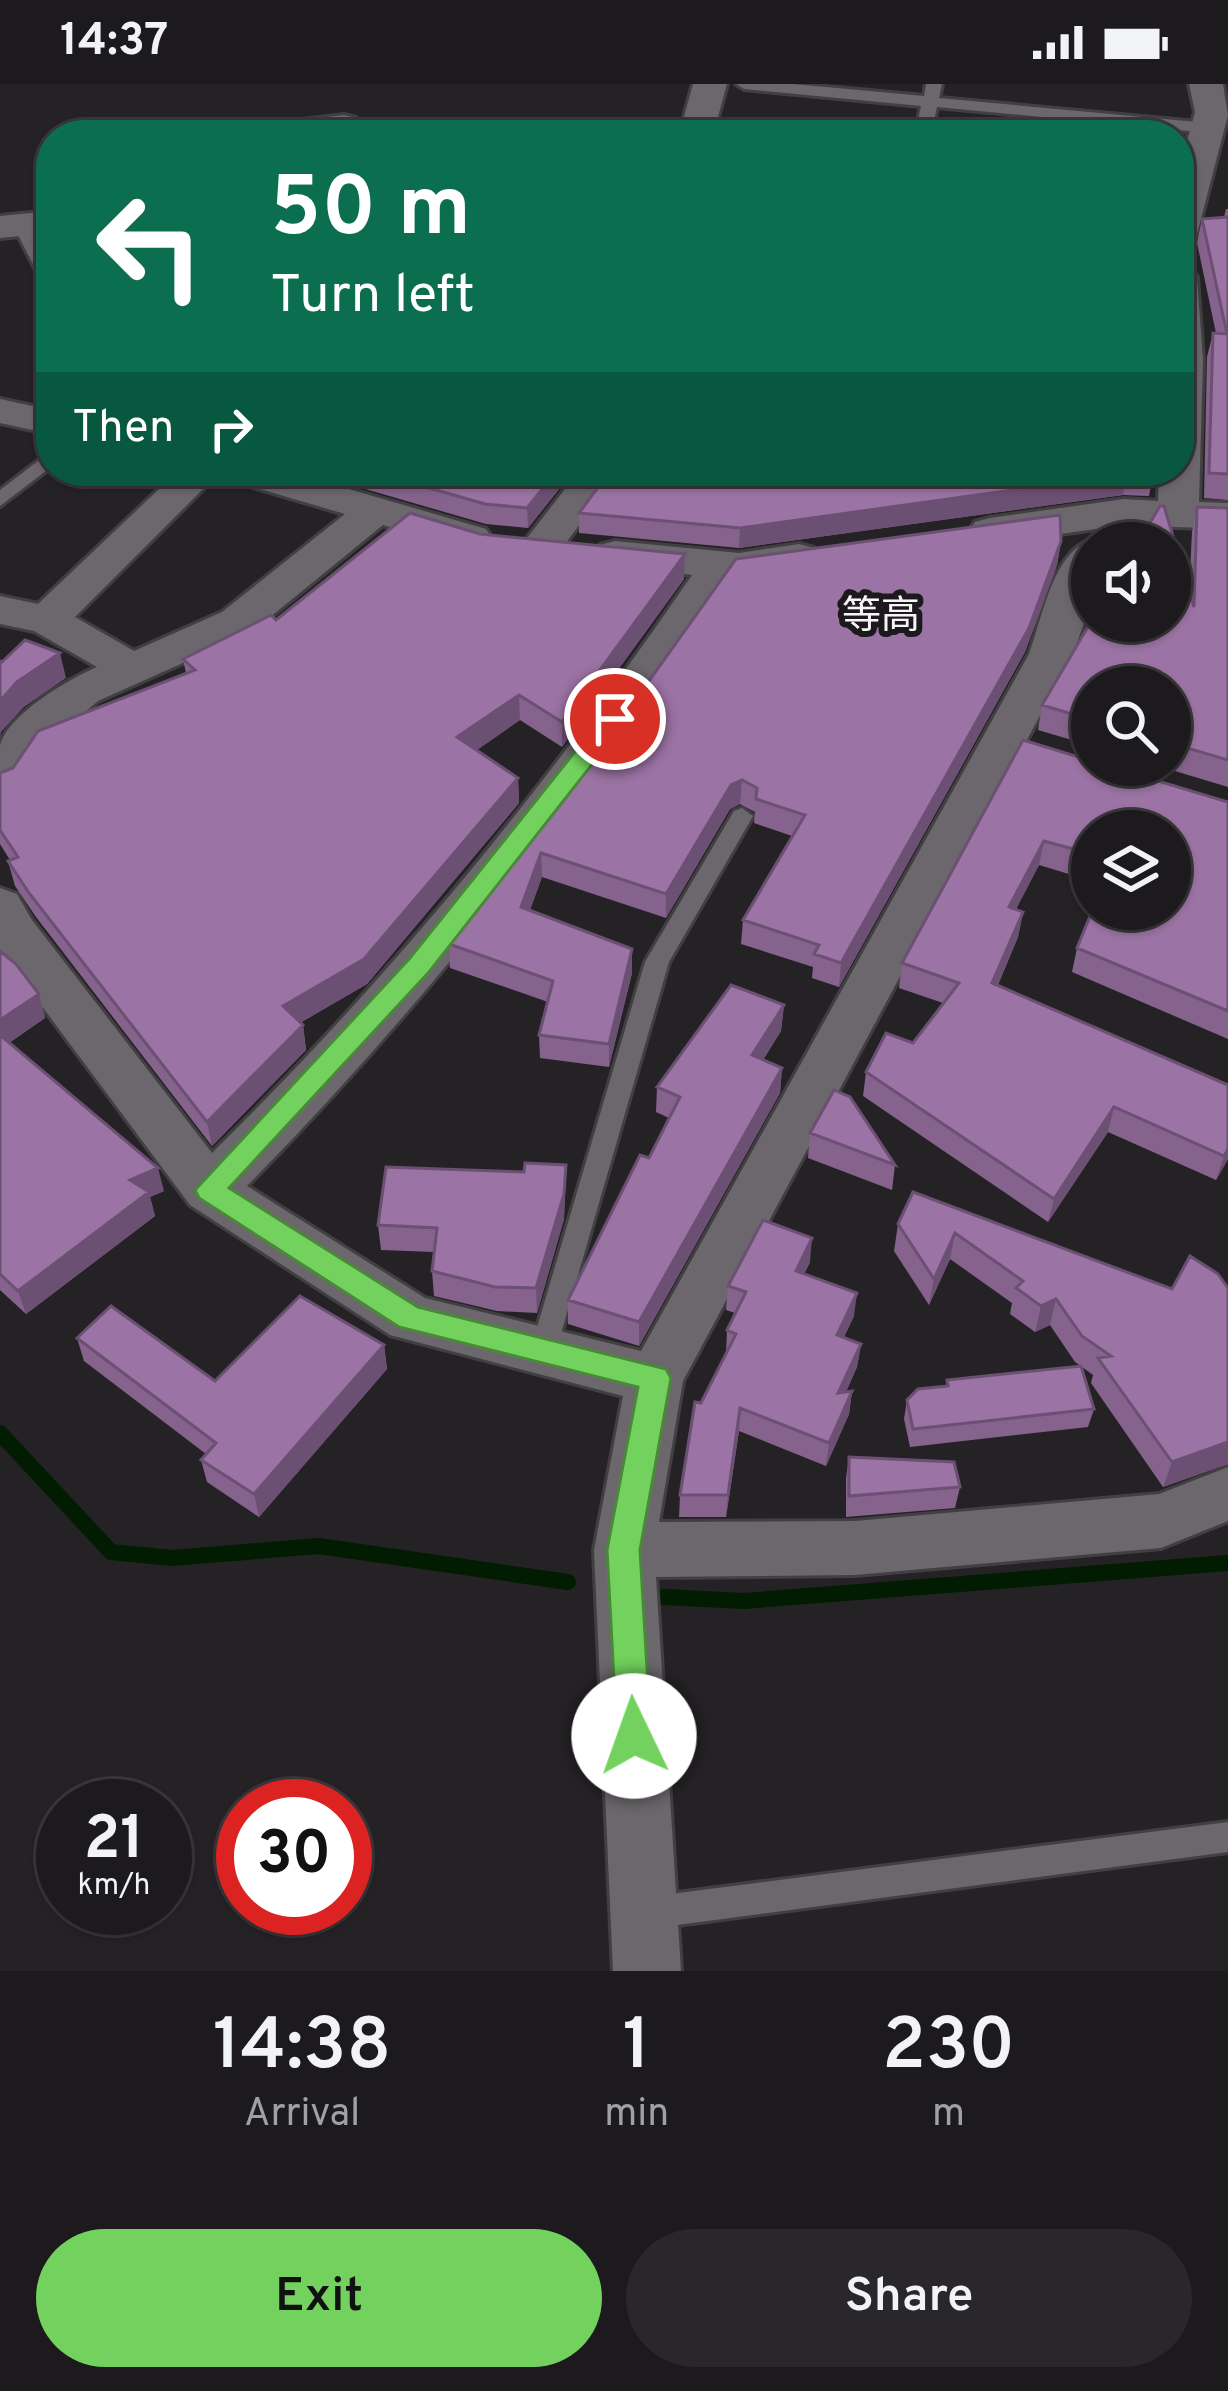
<!DOCTYPE html>
<html lang="en">
<head>
<meta charset="utf-8">
<style>
  :root { --surface:#1c1a1c; --page:#292729; --text:#f1f3f6; --muted:#a0a1a3; --line:#3a383b; --accent:#73d25d }
  body { margin:0; font-family:Overpass,"Noto Sans SC",sans-serif; background:var(--page); color:var(--text); height:100vh; display:flex; flex-direction:column; font-size:45px; white-space:nowrap }
  * { box-sizing:border-box; margin:0 }
  p { font-size:39px; color:var(--muted) }
  .icon { flex:none; width:66px; height:66px; fill:none; stroke:currentColor; stroke-width:2; stroke-linecap:round; stroke-linejoin:round }
  .map { position:relative; height:1887px; overflow:hidden }
  .drawer { display:flex; flex-direction:column; background:var(--surface); flex:1 }
  .drawer>* { flex:none }
  .guide { position:absolute; left:36px; top:36px; width:1158px; height:366px; border-radius:48px; box-shadow:0 3px 9px #0004,0 0 0 3px var(--line); background:#0b6e4f; color:#fff; overflow:hidden }
  .fabs { position:absolute; left:1071px; top:438px; display:grid; gap:24px }
  .fabs a { display:grid; place-items:center; width:120px; height:120px; border-radius:50%; background:var(--surface); box-shadow:0 3px 9px #0004,0 0 0 3px var(--line); font-size:60px }
  .speed { position:absolute; left:36px; top:1695px; display:flex; gap:24px; font-size:60px; font-weight:700; text-align:center }
  .speed>* { display:grid; place-content:center; width:156px; height:156px; border-radius:50%; background:var(--surface); box-shadow:0 3px 9px #0004,0 0 0 3px var(--line); line-height:1 }
  .speed small { font-size:30px; font-weight:400 }
  .speed .limit { border:18px solid #d22; background:#fff; color:#111 }
  .pin { position:absolute; display:grid; place-items:center; width:102px; height:102px; color:#fff; margin:-51px; border:6px solid #fff; border-radius:50%; box-shadow:0 3px 12px #0007 }
  .me { position:absolute; width:132px; margin:-66px; rotate:357deg; stroke-linejoin:round; filter:drop-shadow(0 0 9px #0008) }
  .turn { display:flex; align-items:center; gap:42px; height:252px; padding:0 36px; font-size:54px }
  .turn .icon { width:156px; height:156px; stroke-width:2.5 }
  .turn b { display:block; font-size:84px; line-height:102px }
  .then { display:flex; align-items:center; height:114px; padding:0 36px; background:#0003; gap:24px; font-size:45px }
  .eta { display:flex; justify-content:space-evenly; align-items:center; height:204px; text-align:center }
  .eta b { font-size:72px; font-weight:600; line-height:84px }
  .button { display:flex; gap:24px; margin-top:auto; padding:24px 36px }
  .button a { flex:1; height:138px; border-radius:72px; background:var(--accent); color:#111; font-size:48px; font-weight:600; line-height:138px; text-align:center }
  .button a+a { background:var(--page); color:var(--text) }
  .status { display:flex; justify-content:space-between; align-items:center; height:84px; padding:0 60px; background:var(--surface); direction:ltr }
  .status svg { height:33px; fill:currentColor }
  .map>svg:first-child { display:block }
  .lines { fill:none; stroke-linecap:round; stroke-linejoin:round }
  .stream { stroke:#011c00; stroke-width:16 }
  .service-casing { stroke:#413f42; stroke-width:6 }
  .minor-casing { stroke:#413f42; stroke-width:6 }
  .service { fill:#6b676c; fill-rule:evenodd }
  .minor { fill:#6b676c; fill-rule:evenodd }
  .wall { fill:#85638d }
  .shaded-wall { fill:#6c5073 }
  .building { fill:#9b73a4; stroke:#6c5073; stroke-width:3 }
  .route { fill:#73d25d; stroke:#4b883c; stroke-width:3 }
  .labels { text-anchor:middle; stroke-width:12; stroke-linejoin:round; paint-order:stroke }
  .quarter-label { font-size:39px; fill:#f5f3f5; stroke:#1c191c }
</style>
</head>
<body>
<div class="status"><b>14:37</b><svg viewBox="0 0 49 12"><path d="M0 12V9h3v3zM5 12V6h3v6zM10 12V3h3v9zM15 12V0h3v12zM26 1h20v11H26zM47 4h2v5h-2z"/></svg></div>
<div class="map">
<svg width="1228" height="1887" viewBox="0 0 1228 1887">
  <rect width="100%" height="100%" fill="#252226"/>
  <g class="lines">
    <!-- stream -->
    <path class="stream" d="M0 1349 111 1468 172 1474 319 1462 568 1498
      M664 1513 744 1517 1228 1479"/>
    <defs>
      <path id="service" d="M736 0H793L924 12 926 0H942L939 14 1208 39 1216 44 1208 49 937 23 931 51H915L921 22 744 5Z
        M16 139 30 143 51 182V203L42 198 14 143Z
        M51 367V383L0 422V406Z
        M742 724 753 732 669 878 556 1267 553 1275 543 1278 533 1275 530 1267 645 878 734 727Z
        M1228 1738V1768L647 1845 636 1840 631 1829 636 1818 647 1813Z"/>
      <path id="minor" d="M693 0H727L713 51H679Z
        M1189 0H1223L1228 31 1197 150 1192 158 1179 161V86L1195 28Z
        M344 31 356 34 361 41 356 48 245 51 250 44 262 41Z
        M51 127V149L0 154V132Z
        M1179 182 1192 185 1197 193 1203 276 1199 418 1228 419V445L1124 441 990 460 975 456 969 447 975 438 990 434 1124 415 1158 417 1159 387H1179Z
        M0 315 51 326V350L0 339Z
        M178 387H221L75 533 134 567 222 528 345 430 229 396 223 387H287L486 445 492 454 486 463 471 467 383 441 252 548 98 617 46 661 16 707 0 712C0 697 0 677 0 662 7 631 69 595 97 583L34 547 0 540V512L38 520Z
        M579 387H620L556 472 541 476 526 472 520 463Z
        M1092 456 1104 459H1092V516L1073 570 683 1297 659 1438 855 1437 1159 1410 1228 1383V1437L1161 1464 855 1491 656 1493 681 1887H613L594 1466 623 1312 390 1251 190 1121 0 866V804L17 810 32 836 212 1069C391 893 550 699 692 491L600 479 594 470 600 461 615 457 739 469 799 460 814 464 820 473 814 482 732 495C589 712 430 916 247 1102L425 1214 641 1267 1029 570C1042 536 1053 466 1092 456Z"/>
    </defs>
    <!-- service casing -->
    <use href="#service" class="service-casing"/>
    <!-- minor casing -->
    <use href="#minor" class="minor-casing"/>
    <!-- service -->
    <use href="#service" class="service"/>
    <!-- minor -->
    <use href="#minor" class="minor"/>
  </g>
  <!-- wall -->
  <path class="wall" d="M1226 125H1228V416L1204 414 1207 273 1213 249H1216L1197 159 1202 135 1224 133Z
    M303 387H572V389L528 444 486 440Z
    M1152 387 1153 392 1149 412 1123 411 739 464 579 449V429Z
    M1197 423 1228 424V703L1155 681H1170V603H1092V662L1038 646 1042 621 1189 508 1192 448Z
    M480 450 684 495 562 663 520 636 477 666 518 694 519 719 367 900 300 939 303 941 306 966 212 1062 36 833 15 802 8 777 10 776 0 760V689L13 684 186 589 183 575Z
    M1061 457 1057 481 1025 568 839 903 812 894 813 883 741 860 743 836 792 752 754 739 755 728 740 720 730 725 666 834 542 793 530 826 632 889 609 983 540 974 539 951 548 918 450 884 449 860 567 712Z
    M1023 656 1228 718V955L1072 888 1077 864 1170 825 1092 747V797L1039 781 1016 825 1023 828 1018 853 998 901 1228 1075 1216 1096 1108 1048 1048 1138 863 1012 866 988 913 959 943 919 899 904 902 879Z
    M0 867 39 910 45 934 9 959 164 1107 150 1113 155 1132 26 1230 0 1206Z
    M784 921 781 947 763 976 782 984 780 1009 639 1262 568 1240V1216L649 1074 669 1034 656 1028 657 1003Z
    M810 1049 895 1081 892 1106 808 1074Z
    M566 1081 564 1135 537 1229 497 1227 434 1212 432 1187 434 1168 381 1166 378 1141 524 1088Z
    M913 1108 1172 1205 1228 1380 1163 1403 1091 1299 1093 1291 1075 1278 1050 1241 1035 1248 1010 1230 1012 1219 950 1175 929 1221 894 1167 898 1140Z
    M810 1178 804 1190 854 1232 844 1253 861 1260 857 1283 846 1308 852 1307 849 1330 826 1382 739 1347 726 1433H679L680 1411 701 1319 726 1270 727 1246 735 1229 726 1226 728 1202Z
    M77 1254 215 1297 384 1261 387 1285 259 1433 207 1398 201 1376 206 1370 84 1277Z
    M947 1296 1094 1325 1088 1343 910 1363 904 1335 907 1316 946 1302Z
    M849 1373 960 1403 955 1424 846 1433V1394Z"/>
  <!-- shaded-wall -->
  <path class="shaded-wall" d="M557 387H572V389L528 444 527 424Z
    M1127 390 1123 411 739 464 740 444Z
    M1061 457 1057 481 1025 568 839 903 841 879Z
    M685 470 684 495 562 663V638Z
    M60 569 66 594 24 623 1 648 0 655V617L17 598Z
    M519 611 520 636 459 678 457 653Z
    M518 694 519 719 367 900 287 946 283 922Z
    M742 696 740 720 730 725 666 834V810L731 701Z
    M1044 757 1039 781 1004 848 1009 823Z
    M541 769 542 793 522 847 521 823Z
    M1023 828 1018 853 988 924 992 899Z
    M632 865V889L609 983V960Z
    M39 910 45 934 0 965V936Z
    M784 921 781 947 750 996 752 971Z
    M303 941 306 966 212 1062 207 1038Z
    M782 984 780 1009 639 1262V1238Z
    M1114 1023 1108 1048 1048 1138 1054 1115Z
    M1228 1065V1075L1216 1096 1224 1072Z
    M566 1081 564 1135 537 1229 536 1204Z
    M158 1084 164 1107 150 1113 155 1132 26 1230 18 1207 130 1096Z
    M955 1149 950 1175 929 1221 934 1195Z
    M812 1154 810 1178 794 1211 796 1187Z
    M857 1209 854 1232 834 1274 837 1251Z
    M1056 1215 1050 1241 1035 1248 1041 1222Z
    M861 1260 857 1283 835 1332 838 1309Z
    M384 1261 387 1285 259 1433 254 1410Z
    M852 1307 849 1330 826 1382 829 1359Z
    M740 1324 739 1347 726 1433 728 1411Z
    M1228 1358V1380L1163 1403 1172 1378Z"/>
  <!-- building -->
  <path class="building" d="M1228 133V390L1209 389 1213 249 1227 250 1202 135Z
    M370 387H557L527 424 485 420Z
    M610 387H1152L1153 392 1127 390 740 444 579 429Z
    M1160 422H1164L1194 523 1197 423 1228 424V676L1170 659V603H1092V636L1042 621 1092 536 1170 537V459H1138Z
    M410 429 480 450 685 470 562 638 519 611 457 653 518 694 364 875 283 922 303 941 207 1038 29 809 8 777 18 773 0 746V689L13 684 38 647 195 586 183 575 271 531 276 536Z
    M1060 431 1061 457 1029 544 841 879 814 870 819 861 743 836 805 731 756 715 757 704 742 696 731 701 666 810 541 769 521 823 632 865 609 960 539 951 553 897 449 860 567 712 736 475Z
    M25 556 60 569 17 598 0 617V577L2 578Z
    M1023 656 1092 677V681H1105L1228 718V927L1077 864 1093 825H1170V747H1092V770L1044 757 1009 823 1023 828 992 899 1228 1001V1065L1224 1072 1114 1023 1054 1115 866 988 886 949 913 959 959 899 902 879Z
    M0 867 16 880 39 910 0 936Z
    M731 901 784 921 752 971 782 984 639 1238 568 1216 640 1071 649 1074 680 1013 657 1003Z
    M0 951 158 1084 130 1096 149 1108 18 1207 0 1190Z
    M834 1006 850 1013 895 1081 810 1049Z
    M525 1079 566 1081 564 1110 536 1204 495 1203 432 1187 437 1144 378 1141 386 1083 524 1088Z
    M913 1108 1172 1205 1190 1172 1218 1190 1228 1204V1358L1172 1378 1098 1274 1111 1272 1082 1252 1056 1215 1041 1222 1016 1204 1023 1197 955 1149 934 1195 898 1140Z
    M763 1136 812 1154 796 1187 857 1209 837 1251 861 1260 838 1309 852 1307 829 1359 740 1324 728 1411H680L695 1318 701 1319 736 1250 727 1246 746 1208 728 1202Z
    M300 1212 384 1261 254 1410 201 1376 216 1359 77 1254 111 1222 215 1297Z
    M1081 1282 1094 1325 913 1345 907 1316 918 1305 948 1302 947 1296Z
    M849 1373 954 1378 960 1403 849 1412Z"/>
  <!-- route -->
  <path class="route" d="M615 627 627 635 623 641 429 888 229 1104 418 1223 666 1285 671 1294 640 1466 651 1652 646 1664 634 1669 622 1664 617 1652 607 1466 638 1303 399 1243 199 1114 195 1106 410 874 606 629Z"/>
  <g class="labels">
    <!-- quarter labels -->
    <g class="quarter-label">
      <text x="881" y="544">等高</text>
    </g>
  </g>
</svg>
<div class="fabs">
<a><svg class="icon" aria-label="sound" viewBox="0 0 24 24"><path d="M4 9h4l5-4v14l-5-4H4zM17 9q2 3 0 6"/></svg></a>
<a><svg class="icon" aria-label="search" viewBox="0 0 24 24"><circle cx="10" cy="10" r="6"/><path d="M15 15l6 6"/></svg></a>
<a><svg class="icon" aria-label="layers" viewBox="0 0 24 24"><path d="M12 4l9 5-9 5-9-5zM3 14l9 5 9-5"/></svg></a>
</div>
<div class="speed"><div>21<small>km/h</small></div><div class="limit">30</div></div>
<div class="pin" style="left:615px;top:635px;background:#d93025"><svg class="icon" aria-label="arrive" viewBox="0 0 24 24"><path d="M6 21V4h12l-3 4 3 4H6"/></svg></div>
<svg class="me" style="left:634px;top:1652px" viewBox="-20 -20 40 40"><circle r="19" fill="#fff"/><path d="M0-13L10 11 0 6-10 11z" fill="#73d25d"/></svg>
<div class="guide">
<div class="turn"><svg class="icon" aria-label="left" viewBox="0 0 24 24"><path d="M17 20v-9H6M10 6l-5 5 5 5"/></svg><div><b>50 m</b>Turn left</div></div>
<div class="then">Then<svg class="icon" aria-label="right" viewBox="0 0 24 24"><path d="M7 20v-9h11M14 6l5 5-5 5"/></svg></div>
</div>
</div>
<section class="drawer">
<div class="eta">
<div><b>14:38</b><p>Arrival</p></div>
<div><b>1</b><p>min</p></div>
<div><b>230</b><p>m</p></div>
</div>
<div class="button"><a>Exit</a><a>Share</a></div>
</section>
</body>
</html>
